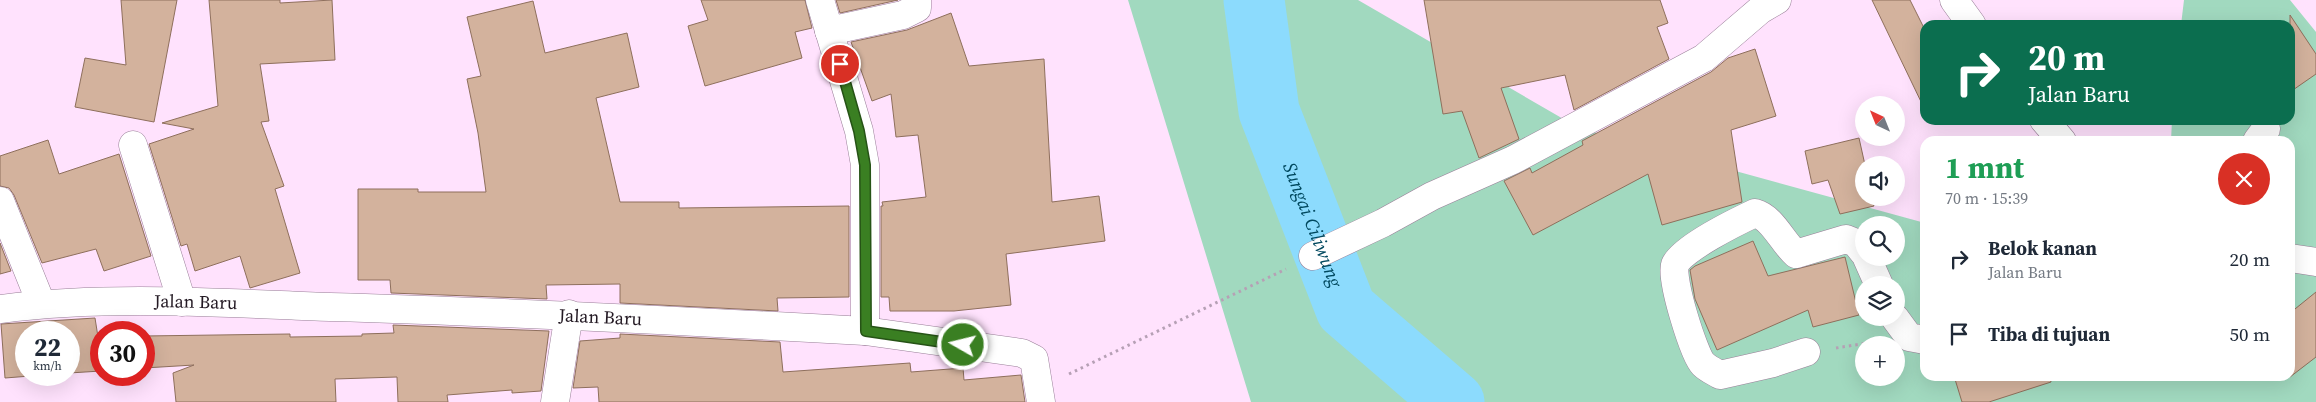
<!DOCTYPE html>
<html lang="id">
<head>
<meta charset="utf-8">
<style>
  :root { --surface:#fff; --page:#f2f2f3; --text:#1f2937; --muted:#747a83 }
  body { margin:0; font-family:"Source Serif 4",serif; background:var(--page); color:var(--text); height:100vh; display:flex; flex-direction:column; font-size:19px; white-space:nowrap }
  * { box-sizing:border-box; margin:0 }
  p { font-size:16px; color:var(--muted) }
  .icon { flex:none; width:28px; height:28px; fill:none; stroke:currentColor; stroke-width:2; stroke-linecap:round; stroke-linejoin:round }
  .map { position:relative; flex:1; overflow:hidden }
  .panel { position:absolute; left:1920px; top:136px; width:375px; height:245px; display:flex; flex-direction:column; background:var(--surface); border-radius:15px; box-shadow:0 5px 20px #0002 }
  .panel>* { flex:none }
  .banner { position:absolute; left:1920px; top:20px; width:375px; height:105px; border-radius:15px; box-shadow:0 5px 20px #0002; background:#0b6e4f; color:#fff; overflow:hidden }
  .needle { width:32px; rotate:317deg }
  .buttons { position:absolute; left:1855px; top:96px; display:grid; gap:10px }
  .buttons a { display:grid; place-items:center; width:50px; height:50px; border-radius:50%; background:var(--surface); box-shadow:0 5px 20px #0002; font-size:25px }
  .speed { position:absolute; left:15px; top:321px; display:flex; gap:10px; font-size:25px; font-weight:700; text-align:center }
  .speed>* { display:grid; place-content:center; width:65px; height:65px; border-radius:50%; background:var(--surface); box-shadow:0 5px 20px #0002; line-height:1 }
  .speed small { font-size:12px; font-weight:400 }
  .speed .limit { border:8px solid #d22; background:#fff; color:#111 }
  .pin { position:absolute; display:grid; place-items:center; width:42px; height:42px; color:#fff; margin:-21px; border:2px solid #fff; border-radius:50%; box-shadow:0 1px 5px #0007 }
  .me { position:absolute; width:55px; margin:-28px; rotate:278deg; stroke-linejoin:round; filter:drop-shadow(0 0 4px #0008) }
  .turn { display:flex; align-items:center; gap:18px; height:105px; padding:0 25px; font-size:22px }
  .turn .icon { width:65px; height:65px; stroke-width:2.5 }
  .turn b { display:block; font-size:35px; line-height:42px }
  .round { display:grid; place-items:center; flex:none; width:52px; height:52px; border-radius:26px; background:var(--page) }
  .summary { display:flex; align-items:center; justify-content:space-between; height:85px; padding:0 25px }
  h1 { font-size:30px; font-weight:700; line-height:38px; color:#1e9e55 }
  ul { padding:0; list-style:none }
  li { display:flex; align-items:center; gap:15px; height:75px; padding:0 25px }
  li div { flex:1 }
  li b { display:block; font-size:19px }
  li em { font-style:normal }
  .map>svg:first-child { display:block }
  .green { fill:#a1d9bf; fill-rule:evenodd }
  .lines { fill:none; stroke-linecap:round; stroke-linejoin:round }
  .river { stroke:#8cdbfd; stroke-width:61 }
  .building { fill:#d3b29d; stroke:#8e6f5c }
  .minor-casing { stroke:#997f98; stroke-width:29 }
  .tertiary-casing { stroke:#997f98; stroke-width:29 }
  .path { stroke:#b6a0b5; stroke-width:3; stroke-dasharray:2.5 4; stroke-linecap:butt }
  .minor { stroke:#fff; stroke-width:28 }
  .tertiary { stroke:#fff; stroke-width:28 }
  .route-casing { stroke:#265316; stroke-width:12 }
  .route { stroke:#3a7f22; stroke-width:9 }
  .labels { text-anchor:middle; stroke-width:4; stroke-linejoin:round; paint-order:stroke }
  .street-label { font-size:18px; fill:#231923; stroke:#fdf8fd }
  .water-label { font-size:19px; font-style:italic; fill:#00485e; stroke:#fdf8fd }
</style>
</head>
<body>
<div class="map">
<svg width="2316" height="402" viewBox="0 0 2316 402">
  <rect width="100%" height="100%" fill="#ffe2fd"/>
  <!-- green -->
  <path class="green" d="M1128 0H1358L1579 128 1925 223V376H2290V141H2171L2172 120H2290V25H2181L2184 0H2290L2316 32V402H1251ZM1864 225H1896V258H1864ZM1864 285H1896V318H1864ZM1864 345H1896V378H1864Z"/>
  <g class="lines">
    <!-- river -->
    <path class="river" id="s1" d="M1254 0 1269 111 1346 309 1454 402"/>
  </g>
  <!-- building -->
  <path class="building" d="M121 0H177L154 122 75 107 85 58 126 65Z
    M209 0H280V3L332 0 335 60 260 64 269 121 261 122 284 186 275 189 300 273 250 288 240 256 195 271 187 244 181 246 149 144 194 129 162 123 218 106Z
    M701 0H805L812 28 795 32 802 58 705 86 688 26 708 20Z
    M836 0H898L840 13Z
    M1424 0H1660L1668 23 1657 27 1669 59 1574 110 1565 75 1501 88 1519 139 1479 158 1462 111 1443 114Z
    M1872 0H1910L1925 30V110Z
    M533 1 545 53 627 33 639 87 596 98 620 202H679V208L849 206V297L777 298 778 311 620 303V284L546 285 547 299 391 293 390 280H358V189H418V192H486L478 133 467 79 481 76 467 17Z
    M951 13 969 66 1044 59 1052 202 1099 196 1105 241 1006 254 1011 305 954 311H890L889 297H881V206H883L882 202 926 197 918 135 896 137 891 94 872 101 851 42 907 30Z
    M2290 15 2316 54V74L2290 92Z
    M1755 49 1776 116 1731 130 1742 202 1662 225 1648 174 1533 235 1504 181 1530 168 1532 173 1583 145 1582 141 1711 72 1728 58Z
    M1859 138 1865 165 1864 198H1872L1874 206 1840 214 1828 180 1812 184 1805 151Z
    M48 140 59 174 119 154 151 256 104 271 96 249 42 263 14 195 9 188 0 186V156Z
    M1753 241 1768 276 1845 257 1859 315 1813 327 1808 310 1717 350 1695 299 1690 270 1695 266Z
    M0 243 11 271 0 274Z
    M2316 292V357L2290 377V313Z
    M95 318 98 337H101V371L69 373V332H26V375H43L5 378 1 324Z
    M393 325 549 331 541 391 512 393V390L447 395 448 402H398L397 377 335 379 336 402H176L173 373 194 365 144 368V336L290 334V337L362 336V334L394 333Z
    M620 334 780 342 783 372 910 363 911 372 963 368 964 380 1021 375 1025 402H599L598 387 573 388 580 341 620 338Z
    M1954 376H2050L2051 382 1989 402H1962Z"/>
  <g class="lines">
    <defs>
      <path id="minor" d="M1954 0 1972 25
        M829 31 903 15 917 8V0
        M2044 120 2062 141
        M2257 141 2266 129
        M133 145 182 302
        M0 201 41 303
        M1313 256 1383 223 1432 196 1513 160 1704 58 1760 10 1777 0
        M1867 258 1879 285
        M2290 258 2316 262
        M1895 318 1909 337 1925 340
        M865 331 1022 353 1034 359 1041 402
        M1806 352 1773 363 1720 375C1715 372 1708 369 1703 364 1694 355 1670 278 1675 265 1681 249 1738 221 1755 213 1773 218 1782 242 1796 254L1846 239 1856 243 1864 253
        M555 402 569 314"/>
      <g id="tertiary">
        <path id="s2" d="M0 309C109 295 221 303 330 307 509 312 687 321 865 331V165L859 131 820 0"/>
      </g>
    </defs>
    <!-- minor casing -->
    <use href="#minor" class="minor-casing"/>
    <!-- tertiary casing -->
    <use href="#tertiary" class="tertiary-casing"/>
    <!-- path -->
    <path class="path" d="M1836 348 1874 342
      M1069 374 1286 269"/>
    <!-- minor -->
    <use href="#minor" class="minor"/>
    <!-- tertiary -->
    <use href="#tertiary" class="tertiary"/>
  </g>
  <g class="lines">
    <defs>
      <path id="route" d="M840 64 859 131 865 165 866 331 963 345"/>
    </defs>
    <!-- route casing -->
    <use href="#route" class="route-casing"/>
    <!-- route -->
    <use href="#route" class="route"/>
  </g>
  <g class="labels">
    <!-- street labels -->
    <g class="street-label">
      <text dy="6" stroke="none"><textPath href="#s2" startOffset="196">Jalan Baru</textPath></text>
      <text dy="6" stroke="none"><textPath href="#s2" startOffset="601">Jalan Baru</textPath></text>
    </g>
    <!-- water labels -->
    <g class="water-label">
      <text dy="7" stroke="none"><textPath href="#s1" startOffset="234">Sungai Ciliwung</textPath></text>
    </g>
  </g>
</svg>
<div class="buttons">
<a><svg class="needle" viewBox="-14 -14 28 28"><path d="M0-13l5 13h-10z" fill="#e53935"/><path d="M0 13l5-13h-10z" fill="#747a83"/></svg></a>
<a><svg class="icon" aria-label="sound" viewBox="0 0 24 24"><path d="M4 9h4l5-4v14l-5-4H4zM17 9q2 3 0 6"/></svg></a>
<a><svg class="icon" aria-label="search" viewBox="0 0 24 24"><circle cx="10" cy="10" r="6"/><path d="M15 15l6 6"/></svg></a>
<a><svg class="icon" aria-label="layers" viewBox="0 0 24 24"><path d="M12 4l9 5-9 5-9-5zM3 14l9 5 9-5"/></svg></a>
<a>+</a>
</div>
<div class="speed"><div>22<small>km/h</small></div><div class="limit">30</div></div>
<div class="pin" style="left:840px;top:64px;background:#d93025"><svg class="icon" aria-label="arrive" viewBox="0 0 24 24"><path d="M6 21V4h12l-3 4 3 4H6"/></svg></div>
<svg class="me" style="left:963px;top:345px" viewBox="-20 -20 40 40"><circle r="17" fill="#3a7f22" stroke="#fff" stroke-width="3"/><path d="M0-11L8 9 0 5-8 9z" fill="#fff"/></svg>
<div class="banner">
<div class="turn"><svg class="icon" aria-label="right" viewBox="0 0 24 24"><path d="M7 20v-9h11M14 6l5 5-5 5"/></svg><div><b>20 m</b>Jalan Baru</div></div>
</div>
<section class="panel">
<div class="summary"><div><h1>1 mnt</h1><p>70 m · 15:39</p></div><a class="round" style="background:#d93025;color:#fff"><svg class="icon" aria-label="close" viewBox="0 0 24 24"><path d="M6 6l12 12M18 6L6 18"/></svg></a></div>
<ul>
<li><svg class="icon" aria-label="right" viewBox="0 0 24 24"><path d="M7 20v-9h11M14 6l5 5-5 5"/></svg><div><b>Belok kanan</b><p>Jalan Baru</p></div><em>20 m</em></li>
<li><svg class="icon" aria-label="arrive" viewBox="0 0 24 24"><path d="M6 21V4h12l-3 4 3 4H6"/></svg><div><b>Tiba di tujuan</b></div><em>50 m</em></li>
</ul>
</section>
</div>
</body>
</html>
